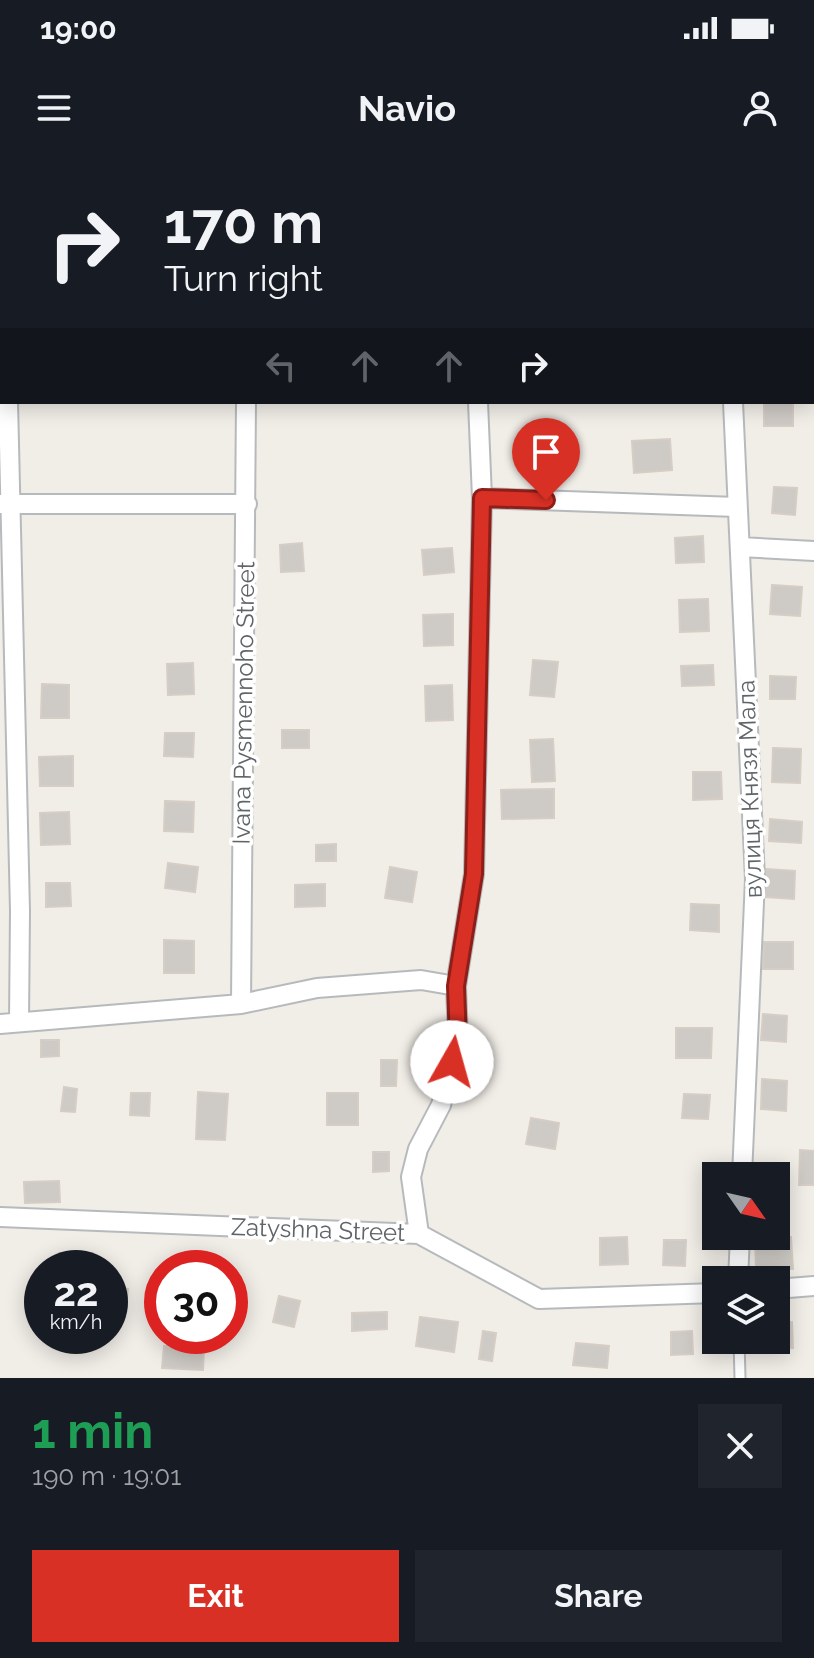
<!DOCTYPE html>
<html lang="en">
<head>
<meta charset="utf-8">
<style>
  :root { --surface:#171b24; --page:#20242c; --text:#f1f3f6; --muted:#9ea1a6; --accent:#d93025 }
  body { margin:0; font-family:Raleway,sans-serif; background:var(--page); color:var(--text); height:100vh; display:flex; flex-direction:column; font-size:30px; white-space:nowrap }
  * { box-sizing:border-box; margin:0 }
  p { font-size:26px; color:var(--muted) }
  .icon { flex:none; width:44px; height:44px; fill:none; stroke:currentColor; stroke-width:2; stroke-linecap:round; stroke-linejoin:round }
  .map { position:relative; height:1218px; overflow:hidden }
  .panel { display:flex; flex-direction:column; background:var(--surface); flex:1 }
  .panel>* { flex:none }
  .top-card { position:absolute; left:0px; top:0px; width:814px; height:244px; box-shadow:0 4px 20px #0003; background:#171b24; color:var(--text); overflow:hidden }
  .needle { width:52px; rotate:124deg }
  .tools { position:absolute; left:702px; top:1002px; display:grid; gap:16px }
  .tools a { display:grid; place-items:center; width:88px; height:88px; border-radius:0px; background:var(--surface); box-shadow:0 4px 20px #0003; font-size:40px }
  .speed { position:absolute; left:24px; top:1090px; display:flex; gap:16px; font-size:40px; font-weight:700; text-align:center }
  .speed>* { display:grid; place-content:center; width:104px; height:104px; border-radius:50%; background:var(--surface); box-shadow:0 4px 20px #0003; line-height:1 }
  .speed small { font-size:20px; font-weight:400 }
  .speed .limit { border:12px solid #d22; background:#fff; color:#111 }
  .pin { position:absolute; display:grid; place-items:center; width:68px; height:68px; color:#fff; margin:-82px -34px; border-radius:50% 50% 50% 0; rotate:-45deg; box-shadow:0 0 8px #0007 }
  .pin .icon { rotate:45deg }
  .me { position:absolute; width:88px; margin:-44px; rotate:7deg; stroke-linejoin:round; filter:drop-shadow(0 0 6px #0008) }
  .turn { display:flex; align-items:center; gap:28px; height:168px; padding:0 32px; font-size:36px }
  .turn .icon { width:104px; height:104px; stroke-width:2.5 }
  .turn b { display:block; font-size:56px; line-height:68px }
  .lanes { display:flex; align-items:center; height:76px; padding:0 32px; background:#0003; justify-content:center; gap:40px; direction:ltr }
  .lanes .off { opacity:.35 }
  .round { display:grid; place-items:center; flex:none; width:84px; height:84px; border-radius:0px; background:var(--page) }
  .summary { display:flex; align-items:center; justify-content:space-between; height:136px; padding:0 32px }
  h1 { font-size:48px; font-weight:700; line-height:60px; color:#1e9e55 }
  .button { display:flex; gap:16px; margin-top:auto; padding:16px 32px }
  .button a { flex:1; height:92px; border-radius:0px; background:var(--accent); color:#fff; font-size:32px; font-weight:700; line-height:92px; text-align:center }
  .button a+a { background:var(--page); color:var(--text) }
  .status { display:flex; justify-content:space-between; align-items:center; height:56px; padding:0 40px; background:var(--surface); direction:ltr }
  .status svg { height:22px; fill:currentColor }
  header { display:flex; justify-content:space-between; align-items:center; height:104px; padding:0 32px; background:var(--surface); font-size:36px; font-weight:700 }
  .map>svg:first-child { display:block }
  .building { fill:#cecac6; stroke:#d6cdc5; stroke-width:2 }
  .lines { fill:none; stroke-linecap:round; stroke-linejoin:round }
  .service-casing { stroke:#b7babd; stroke-width:13 }
  .minor-casing { stroke:#b7babd; stroke-width:22 }
  .service { stroke:#fff; stroke-width:9 }
  .minor { stroke:#fff; stroke-width:18 }
  .route-casing { stroke:#8d1f18; stroke-width:20 }
  .route { stroke:#d93025; stroke-width:14 }
  .labels { text-anchor:middle; stroke-width:7; stroke-linejoin:round; paint-order:stroke }
  .street-label { font-size:24px; fill:#5e6467; stroke:#fff }
</style>
</head>
<body>
<div class="status"><b>19:00</b><svg viewBox="0 0 49 12"><path d="M0 12V9h3v3zM5 12V6h3v6zM10 12V3h3v9zM15 12V0h3v12zM26 1h20v11H26zM47 4h2v5h-2z"/></svg></div>
<header><svg class="icon" aria-label="menu" viewBox="0 0 24 24"><path d="M4 6h16M4 12h16M4 18h16"/></svg>Navio<svg class="icon" aria-label="person" viewBox="0 0 24 24"><circle cx="12" cy="8" r="4"/><path d="M4 21q1-7 8-7t8 7"/></svg></header>
<div class="map">
<svg width="814" height="1218" viewBox="0 0 814 1218">
  <rect width="100%" height="100%" fill="#f1ede7"/>
  <!-- building -->
  <path class="building" d="M764 242H793V266H764Z
    M547 271 549 309 524 310 522 273Z
    M670 279 672 310 634 313 632 281Z
    M774 327 797 328 795 355 772 353Z
    M703 376 704 402 676 403 675 378Z
    M302 383 304 411 281 412 280 385Z
    M452 388 454 412 424 415 422 390Z
    M772 425 802 427 800 456 770 454Z
    M708 439 709 471 680 472 679 440Z
    M453 454V485L424 486 423 455Z
    M533 500 558 502 554 537 530 535Z
    M193 503 194 534 168 535 167 504Z
    M713 505 714 525 682 526 681 506Z
    M770 516 796 517 795 539H770Z
    M42 524 69 525V558H41Z
    M452 525 453 560 426 561 425 526Z
    M282 570H309V588H282Z
    M165 573H194L193 597 164 596Z
    M553 579 555 621 532 622 530 580Z
    M773 588 801 589 800 623 772 622Z
    M73 596V626H40L39 597Z
    M693 612H721L722 639 693 640Z
    M554 629V658L502 659 501 630Z
    M165 641 194 642 193 672 164 671Z
    M69 652 70 684 41 685 40 653Z
    M770 659 802 662 801 683 769 681Z
    M336 684V701H316V685Z
    M168 703 198 707 195 732 165 728Z
    M390 707 417 712 412 742 385 738Z
    M766 709 795 711 794 739 765 737Z
    M46 723H70L71 746 46 747Z
    M325 724V746L295 747V725Z
    M691 744 719 745V772L690 770Z
    M164 780 194 781V813H164Z
    M764 782H793V809H763Z
    M763 854 787 856 786 882 761 880Z
    M676 868H712L711 898H676Z
    M41 880H59V896L41 897Z
    M381 900H397L396 926H381Z
    M762 919 787 921 786 951 761 949Z
    M64 927 77 929 75 952 61 951Z
    M198 932 228 934 225 980 196 979Z
    M131 933H150L149 956 130 955Z
    M327 933H358V965H327Z
    M684 934 710 935 708 959 682 958Z
    M531 958 559 963 555 989 526 984Z
    M800 990 814 991V1025H799Z
    M373 992H389V1011L373 1012Z
    M59 1021 60 1042 25 1043 24 1022Z
    M627 1077 628 1104 600 1105V1078Z
    M791 1077 793 1109 756 1110 755 1079Z
    M664 1080H686L685 1106 663 1105Z
    M110 1127 128 1129 124 1160 110 1158Z
    M279 1136 300 1141 294 1167 273 1162Z
    M387 1152V1169L352 1171V1153Z
    M420 1157 458 1162 454 1192 416 1186Z
    M792 1162 793 1188 765 1190 764 1180H776V1163Z
    M483 1171 496 1173 492 1201 479 1199Z
    M692 1171 693 1194 671 1195V1172Z
    M576 1183 609 1186 607 1208 573 1205Z
    M164 1186 204 1188 203 1210 162 1208Z"/>
  <g class="lines">
    <defs>
      <path id="service" d="M739 1180 740 1218"/>
      <path id="minor" d="M3 0V2
        M243 0V2
        M470 0V2
        M723 0V2
        M8 242 20 751 19 862
        M733 242 755 719 742 1016
        M482 338 737 347
        M1 344H247
        M740 387 814 391
        M241 844 246 242
        M0 864 241 844 317 828 421 820 456 826
        M0 1057 419 1074 539 1139 716 1133
        M419 1074 411 1017 418 989 441 945 458 880 456 826 474 714 482 338 478 242
        M738 1120 740 1076
        M776 1129 814 1126"/>
    </defs>
    <!-- service casing -->
    <use href="#service" class="service-casing"/>
    <!-- minor casing -->
    <use href="#minor" class="minor-casing"/>
    <!-- service -->
    <use href="#service" class="service"/>
    <!-- minor -->
    <use href="#minor" class="minor"/>
  </g>
  <g class="lines">
    <defs>
      <path id="route" d="M452 902 458 880 456 826 474 714 482 338 546 340"/>
    </defs>
    <!-- route casing -->
    <use href="#route" class="route-casing"/>
    <!-- route -->
    <use href="#route" class="route"/>
  </g>
  <g class="labels">
    <!-- street labels -->
    <g class="street-label">
      <text transform="translate(244 543) rotate(-89)" y="8">Ivana Pysmennoho Street</text>
      <text transform="translate(750 629) rotate(-92)" y="8">вулиця Князя Мала</text>
      <text transform="translate(318 1070) rotate(2)" y="8">Zatyshna Street</text>
    </g>
  </g>
</svg>
<div class="tools">
<a><svg class="needle" viewBox="-14 -14 28 28"><path d="M0-13l5 13h-10z" fill="#e53935"/><path d="M0 13l5-13h-10z" fill="#9ea1a6"/></svg></a>
<a><svg class="icon" aria-label="layers" viewBox="0 0 24 24"><path d="M12 4l9 5-9 5-9-5zM3 14l9 5 9-5"/></svg></a>
</div>
<div class="speed"><div>22<small>km/h</small></div><div class="limit">30</div></div>
<div class="pin" style="left:546px;top:340px;background:#d93025"><svg class="icon" aria-label="arrive" viewBox="0 0 24 24"><path d="M6 21V4h12l-3 4 3 4H6"/></svg></div>
<svg class="me" style="left:452px;top:902px" viewBox="-20 -20 40 40"><circle r="19" fill="#fff"/><path d="M0-13L10 11 0 6-10 11z" fill="#d93025"/></svg>
<div class="top-card">
<div class="turn"><svg class="icon" aria-label="right" viewBox="0 0 24 24"><path d="M7 20v-9h11M14 6l5 5-5 5"/></svg><div><b>170 m</b>Turn right</div></div>
<div class="lanes"><svg class="icon off" aria-label="left" viewBox="0 0 24 24"><path d="M17 20v-9H6M10 6l-5 5 5 5"/></svg><svg class="icon off" aria-label="ahead" viewBox="0 0 24 24"><path d="M12 20V5M6 11l6-6 6 6"/></svg><svg class="icon off" aria-label="ahead" viewBox="0 0 24 24"><path d="M12 20V5M6 11l6-6 6 6"/></svg><svg class="icon" aria-label="right" viewBox="0 0 24 24"><path d="M7 20v-9h11M14 6l5 5-5 5"/></svg></div>
</div>
</div>
<section class="panel">
<div class="summary"><div><h1>1 min</h1><p>190 m · 19:01</p></div><a class="round"><svg class="icon" aria-label="close" viewBox="0 0 24 24"><path d="M6 6l12 12M18 6L6 18"/></svg></a></div>
<div class="button"><a>Exit</a><a>Share</a></div>
</section>
</body>
</html>
